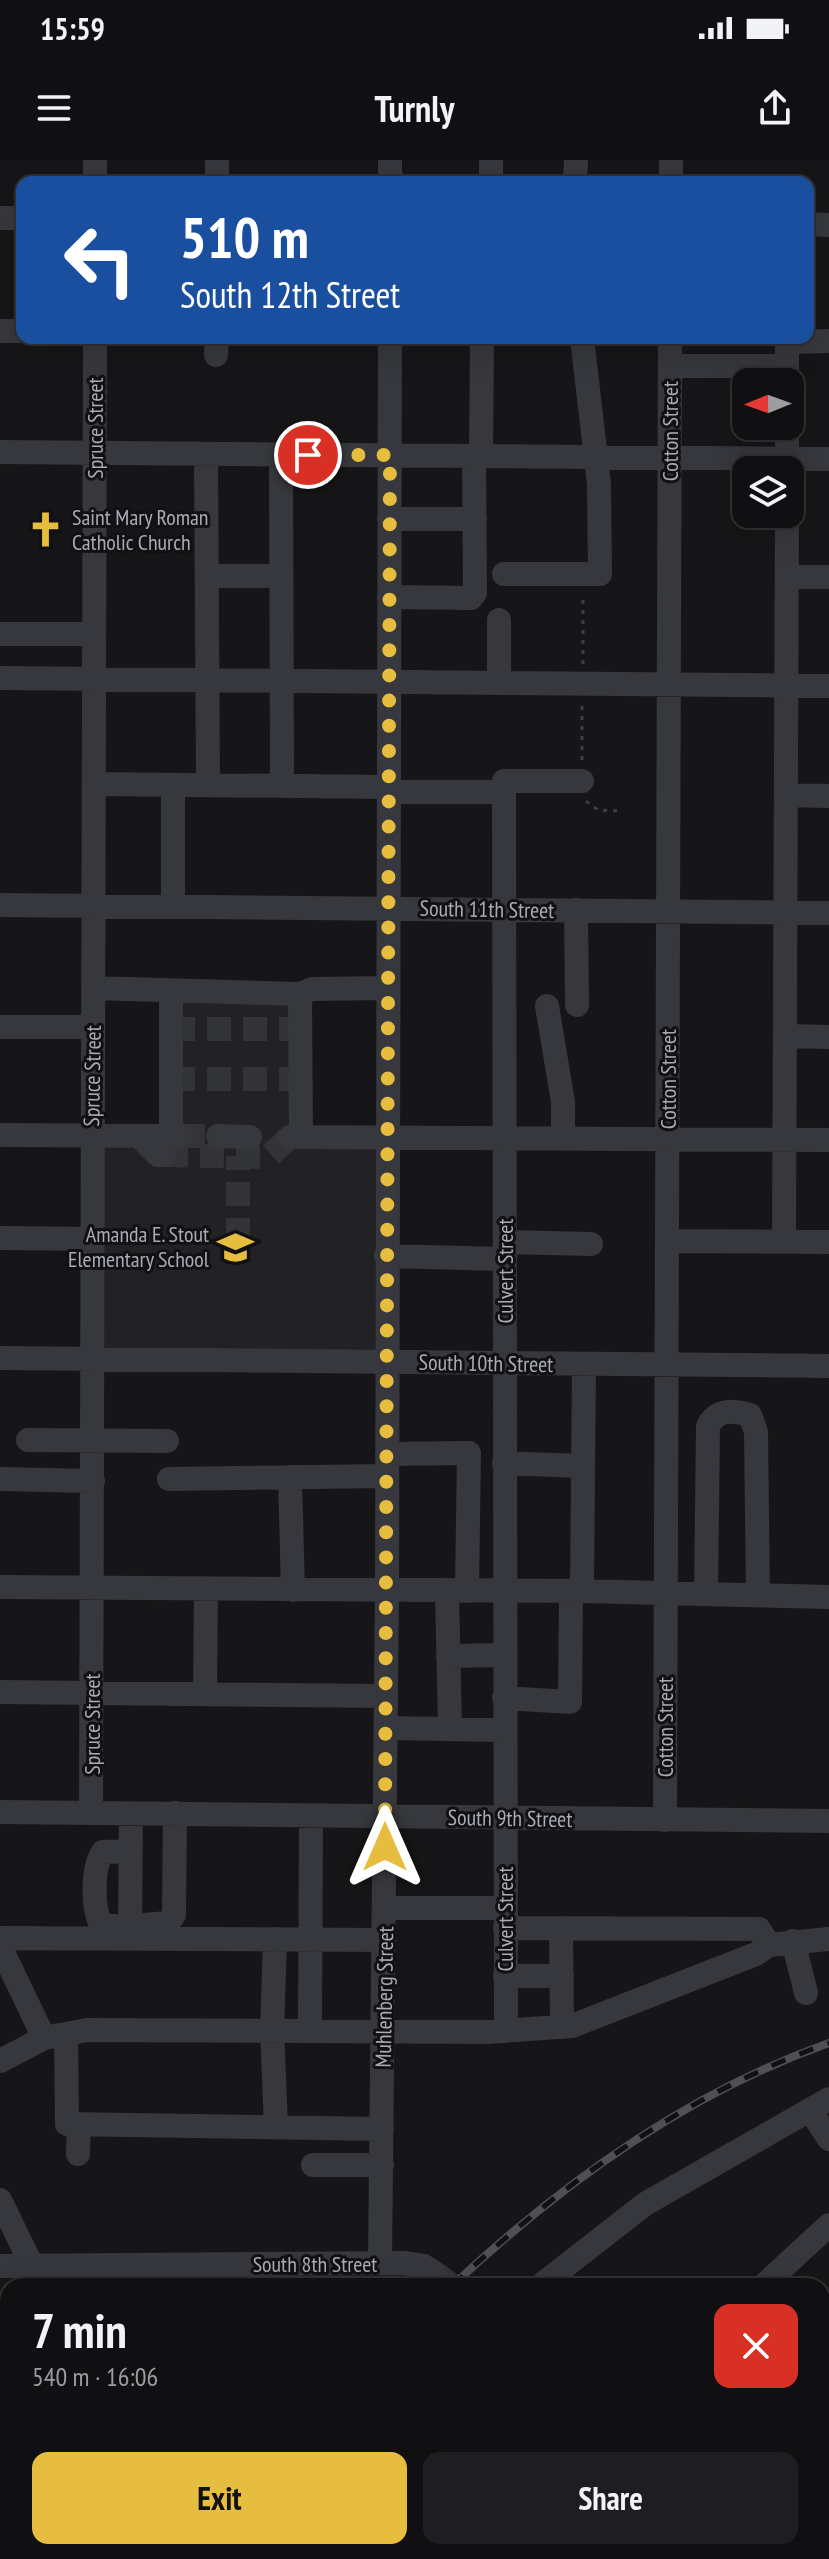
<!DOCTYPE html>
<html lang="en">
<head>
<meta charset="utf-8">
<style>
  :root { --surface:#101012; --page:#1e1e20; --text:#f1f3f6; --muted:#9c9d9f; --line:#303032; --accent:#e7bd3f }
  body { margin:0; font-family:"PT Sans Narrow",sans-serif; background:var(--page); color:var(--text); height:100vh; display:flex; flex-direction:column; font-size:30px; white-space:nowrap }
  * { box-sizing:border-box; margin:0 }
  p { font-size:26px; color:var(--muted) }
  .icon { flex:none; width:44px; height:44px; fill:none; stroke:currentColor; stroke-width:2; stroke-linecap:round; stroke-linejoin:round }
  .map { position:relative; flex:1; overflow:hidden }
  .details { position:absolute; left:0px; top:2118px; width:830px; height:282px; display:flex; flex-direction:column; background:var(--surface); border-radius:24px 24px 0 0; box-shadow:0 8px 32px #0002,0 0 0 2px var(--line) }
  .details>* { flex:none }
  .guide { position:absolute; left:16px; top:16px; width:798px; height:168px; border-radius:16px; box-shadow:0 8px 32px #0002,0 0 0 2px var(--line); background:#1a4fa0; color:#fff; overflow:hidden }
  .needle { width:52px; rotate:269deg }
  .buttons { position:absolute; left:732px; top:208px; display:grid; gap:16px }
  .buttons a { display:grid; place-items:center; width:72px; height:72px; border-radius:16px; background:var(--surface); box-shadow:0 8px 32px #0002,0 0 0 2px var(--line); font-size:40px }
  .pin { position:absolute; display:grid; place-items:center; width:68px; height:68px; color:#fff; margin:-34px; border:4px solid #fff; border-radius:50%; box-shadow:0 2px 8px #0007 }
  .me { position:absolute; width:88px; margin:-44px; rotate:0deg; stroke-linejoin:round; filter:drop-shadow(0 0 6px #0008) }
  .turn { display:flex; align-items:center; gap:28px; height:168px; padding:0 32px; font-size:36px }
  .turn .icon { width:104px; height:104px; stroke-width:2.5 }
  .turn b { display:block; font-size:56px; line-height:68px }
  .round { display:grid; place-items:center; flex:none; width:84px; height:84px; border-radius:16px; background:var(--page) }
  .head { display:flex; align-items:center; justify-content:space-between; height:136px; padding:0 32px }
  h1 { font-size:48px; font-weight:700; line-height:60px }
  .primary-button { display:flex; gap:16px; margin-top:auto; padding:16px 32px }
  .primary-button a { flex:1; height:92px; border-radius:16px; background:var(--accent); color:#111; font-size:32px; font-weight:700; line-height:92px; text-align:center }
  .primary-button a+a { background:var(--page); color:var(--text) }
  .status { display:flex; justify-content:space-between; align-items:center; height:56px; padding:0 40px; background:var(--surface); direction:ltr }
  .status svg { height:22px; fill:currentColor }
  header { display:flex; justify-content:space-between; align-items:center; height:104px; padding:0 32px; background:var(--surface); font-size:36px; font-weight:700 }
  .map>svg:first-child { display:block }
  .built { fill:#222225 }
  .green { fill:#202822 }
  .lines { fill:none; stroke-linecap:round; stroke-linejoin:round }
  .minor-tunnel { stroke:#333438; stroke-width:24; stroke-dasharray:24 12; stroke-linecap:butt }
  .path { stroke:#3d3f44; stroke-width:3; stroke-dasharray:4 6; stroke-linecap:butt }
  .minor { stroke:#37383d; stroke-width:24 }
  .rail-casing { stroke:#4e5055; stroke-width:8 }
  .rail { stroke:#111113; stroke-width:5; stroke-dasharray:15; stroke-linecap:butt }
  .route { stroke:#e7bd3f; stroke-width:14; stroke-dasharray:0 25.2 }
  .labels { text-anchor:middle; stroke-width:6; stroke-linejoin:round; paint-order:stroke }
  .street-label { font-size:22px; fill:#a9acb7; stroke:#111113 }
  .poi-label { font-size:22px; fill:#a9acb7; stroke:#111113; text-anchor:start }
</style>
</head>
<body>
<div class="status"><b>15:59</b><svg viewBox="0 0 49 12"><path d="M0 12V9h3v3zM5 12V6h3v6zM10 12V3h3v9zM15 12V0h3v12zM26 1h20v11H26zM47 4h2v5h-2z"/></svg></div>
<header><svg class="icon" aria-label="menu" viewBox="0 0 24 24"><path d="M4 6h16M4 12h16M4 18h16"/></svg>Turnly<svg class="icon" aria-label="share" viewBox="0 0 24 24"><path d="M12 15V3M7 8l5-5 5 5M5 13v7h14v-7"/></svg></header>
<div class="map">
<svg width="829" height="2399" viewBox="0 0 829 2399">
  <rect width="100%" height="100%" fill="#161618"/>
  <!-- built -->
  <path class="built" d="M176 837H297V984L376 985V1190L93 1189V981L176 980Z"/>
  <!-- green -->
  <path class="green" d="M822 2187 829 2189V2358H822Z"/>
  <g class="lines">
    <!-- minor-tunnel -->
    <path class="minor-tunnel" d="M171 869H300
      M171 919H301
      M181 976H218
      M164 995 268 997 290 977
      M238 1082V996
      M435 2113 453 2126"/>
    <!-- path -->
    <path class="path" d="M583 504V436
      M582 600V544
      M586 641 598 650 620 651"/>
    <!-- minor -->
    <path class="minor" d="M491 0V22
      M95 22V0
      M217 22V0
      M390 22V0
      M575 22 576 0
      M671 22V0
      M0 58H22
      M808 64 829 65
      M0 171H22
      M787 178V220
      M787 182 829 181
      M216 195 217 178
      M670 206H787
      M0 292 829 299
      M206 294 208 625
      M281 295 282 626
      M481 296 482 178
      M787 310V266
      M389 359H475
      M504 414H600L599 324 582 178
      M208 416H281
      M787 417H829
      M389 437 471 438 475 433 474 296
      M0 474H94
      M0 518 829 526
      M499 522V460
      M95 624 389 627
      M389 632H504
      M786 635 829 636
      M0 745 829 753
      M173 746V625
      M576 750 577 845
      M93 828 300 834 312 829 388 828
      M300 834 301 977
      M547 846 563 942V978
      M0 867H93
      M786 876 829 877
      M0 975 181 976
      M139 976 158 995H164
      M171 976V832
      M218 976 250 977
      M290 977 829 980
      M0 1078 93 1079
      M667 1081 829 1082
      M505 1082 591 1084
      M784 1082 787 354
      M386 1096 505 1099
      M0 1198 829 1206
      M28 1280 167 1281
      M387 1294 469 1293 467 1431
      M504 1303 582 1306
      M290 1317 293 1430
      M0 1319 93 1321
      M169 1319 387 1316
      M0 1427 582 1431 829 1437
      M447 1431 450 1569
      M582 1431 584 1204
      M706 1434 708 1266C717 1249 732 1250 750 1255L756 1272 758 1435
      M448 1496 504 1495
      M0 1532 386 1536
      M205 1534 206 1429
      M504 1538 570 1542 571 1431
      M386 1568 504 1570
      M0 1652 829 1661
      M91 1653 95 178
      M131 1654 130 1766 168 1763 174 1755 175 1653
      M665 1660 670 178
      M385 1748H505
      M128 1766H102C92 1750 92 1707 103 1692L130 1691
      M505 1768 759 1769 769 1785
      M561 1768 562 1867
      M0 1778 384 1780
      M275 1779 272 1871 276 1966
      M793 1781 806 1833
      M0 1786 44 1878
      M505 1816H562
      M310 1871 311 1656
      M506 1871 504 621H582
      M66 1874 67 1964 382 1969
      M0 1901 44 1878 87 1870 487 1872 572 1866 756 1794 769 1785 829 1779
      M810 1950 829 1979
      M78 1994 79 1964
      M313 2005H382
      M0 2040 42 2126
      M380 2103 387 1431 390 178
      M0 2106 403 2103 424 2106 435 2113
      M540 2126 645 2044 829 1939
      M763 2126 829 2065
      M0 2187 8 2203
      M0 2334H8
      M822 2366H829
      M169 2392 173 2399
      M279 2399 285 2392
      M466 2399 473 2392"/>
    <defs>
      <path id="rail" d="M452 2126C561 2024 687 1933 829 1883
        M134 2399 145 2392"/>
    </defs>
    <!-- rail casing -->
    <use href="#rail" class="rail-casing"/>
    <!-- rail -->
    <use href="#rail" class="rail"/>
  </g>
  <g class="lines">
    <!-- route -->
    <path class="route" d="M308 295H390L385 1687"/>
  </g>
  <!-- icons -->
  <defs>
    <symbol id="church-bare" viewBox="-9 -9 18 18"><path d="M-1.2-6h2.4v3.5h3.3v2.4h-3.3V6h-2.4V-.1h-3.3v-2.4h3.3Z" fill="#e7bd3f" stroke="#111113" stroke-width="2.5" paint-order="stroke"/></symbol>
    <symbol id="school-bare" viewBox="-9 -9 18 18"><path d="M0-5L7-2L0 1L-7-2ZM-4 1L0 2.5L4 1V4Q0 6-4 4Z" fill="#e7bd3f" stroke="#111113" stroke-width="2.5" paint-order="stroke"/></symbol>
  </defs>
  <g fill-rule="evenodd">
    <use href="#church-bare" x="20" y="344" width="51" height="51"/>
    <use href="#school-bare" x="210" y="1062" width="51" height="51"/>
  </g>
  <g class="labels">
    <!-- street labels -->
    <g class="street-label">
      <text transform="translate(95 268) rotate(-90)" y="8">Spruce Street</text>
      <text transform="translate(670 271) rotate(-90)" y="8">Cotton Street</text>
      <text transform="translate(487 749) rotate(1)" y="8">South 11th Street</text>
      <text transform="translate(92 916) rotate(-89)" y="8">Spruce Street</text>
      <text transform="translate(668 919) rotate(-90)" y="8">Cotton Street</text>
      <text transform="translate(505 1111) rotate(-90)" y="8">Culvert Street</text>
      <text transform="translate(486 1203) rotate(1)" y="8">South 10th Street</text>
      <text transform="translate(92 1564) rotate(-90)" y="8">Spruce Street</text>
      <text transform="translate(665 1567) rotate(-90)" y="8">Cotton Street</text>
      <text transform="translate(510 1658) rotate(1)" y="8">South 9th Street</text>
      <text transform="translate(505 1759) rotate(-90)" y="8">Culvert Street</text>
      <text transform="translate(384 1837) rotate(-89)" y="8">Muhlenberg Street</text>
      <text x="315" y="2112">South 8th Street</text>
    </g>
    <!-- poi labels -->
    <g class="poi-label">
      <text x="72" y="365">Saint Mary Roman<tspan x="72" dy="25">Catholic Church</tspan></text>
      <text x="209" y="1082" text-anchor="end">Amanda E. Stout<tspan x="209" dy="25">Elementary School</tspan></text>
    </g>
  </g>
</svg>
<div class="buttons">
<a><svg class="needle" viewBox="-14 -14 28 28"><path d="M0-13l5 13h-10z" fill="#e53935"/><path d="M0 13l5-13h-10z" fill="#9c9d9f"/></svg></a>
<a><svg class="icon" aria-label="layers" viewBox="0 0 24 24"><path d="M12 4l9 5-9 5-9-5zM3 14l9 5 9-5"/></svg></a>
</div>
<div class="pin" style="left:308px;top:295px;background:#d93025"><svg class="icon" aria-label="arrive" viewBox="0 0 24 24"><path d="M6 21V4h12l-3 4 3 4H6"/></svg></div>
<svg class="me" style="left:385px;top:1687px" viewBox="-20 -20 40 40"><path d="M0-17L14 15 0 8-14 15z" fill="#e7bd3f" stroke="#fff" stroke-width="4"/></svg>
<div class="guide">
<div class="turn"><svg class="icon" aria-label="left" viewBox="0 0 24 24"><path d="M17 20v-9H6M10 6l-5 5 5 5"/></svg><div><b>510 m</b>South 12th Street</div></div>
</div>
<section class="details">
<div class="head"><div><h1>7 min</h1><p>540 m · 16:06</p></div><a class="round" style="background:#d93025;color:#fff"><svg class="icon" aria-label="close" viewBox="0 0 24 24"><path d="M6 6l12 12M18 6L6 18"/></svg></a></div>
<div class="primary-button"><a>Exit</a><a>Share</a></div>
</section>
</div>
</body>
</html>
